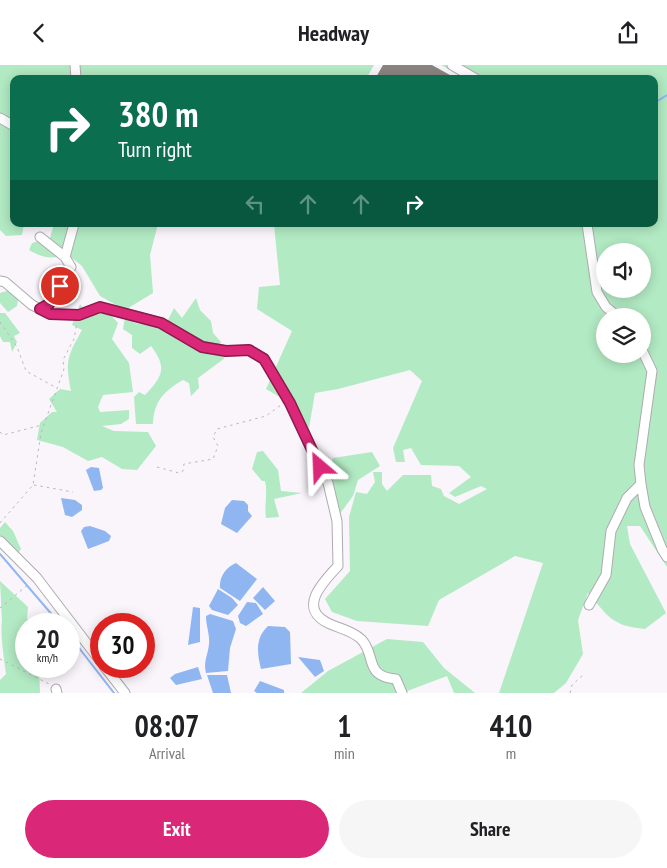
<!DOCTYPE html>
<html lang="en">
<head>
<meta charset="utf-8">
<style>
  :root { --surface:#fff; --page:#f6f6f6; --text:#202124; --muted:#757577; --accent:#db2777 }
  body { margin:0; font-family:"PT Sans Narrow",sans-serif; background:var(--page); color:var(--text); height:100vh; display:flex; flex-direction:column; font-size:19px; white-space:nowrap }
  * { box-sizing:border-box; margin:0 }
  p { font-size:16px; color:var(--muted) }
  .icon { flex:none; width:28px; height:28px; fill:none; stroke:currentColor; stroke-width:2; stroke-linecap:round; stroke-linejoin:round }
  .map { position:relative; height:628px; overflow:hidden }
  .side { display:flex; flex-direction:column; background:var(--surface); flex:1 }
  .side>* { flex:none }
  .banner { position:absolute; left:10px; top:10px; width:648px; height:152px; border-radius:10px; box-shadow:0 2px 12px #0003; background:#0b6e4f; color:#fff; overflow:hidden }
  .controls { position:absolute; left:596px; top:178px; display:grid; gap:10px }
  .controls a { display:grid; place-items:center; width:55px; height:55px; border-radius:50%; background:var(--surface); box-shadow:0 2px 12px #0003; font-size:25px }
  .speed { position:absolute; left:15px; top:548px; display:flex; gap:10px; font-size:25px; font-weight:700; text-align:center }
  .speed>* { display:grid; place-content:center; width:65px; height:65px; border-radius:50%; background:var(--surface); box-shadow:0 2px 12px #0003; line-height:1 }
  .speed small { font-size:12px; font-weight:400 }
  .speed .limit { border:8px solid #d22; background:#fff; color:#111 }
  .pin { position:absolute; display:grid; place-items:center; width:42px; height:42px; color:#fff; margin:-21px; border:2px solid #fff; border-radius:50%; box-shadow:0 1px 5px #0007 }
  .me { position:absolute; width:55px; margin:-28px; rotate:334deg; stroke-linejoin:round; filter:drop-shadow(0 0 4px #0008) }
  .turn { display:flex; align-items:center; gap:18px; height:105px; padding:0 25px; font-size:22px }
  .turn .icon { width:65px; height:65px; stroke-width:2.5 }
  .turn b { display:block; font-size:35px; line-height:42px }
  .lanes { display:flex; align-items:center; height:48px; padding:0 25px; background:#0003; justify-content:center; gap:25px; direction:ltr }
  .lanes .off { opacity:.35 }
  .eta { display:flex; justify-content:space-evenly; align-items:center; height:85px; text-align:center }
  .eta b { font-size:30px; font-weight:700; line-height:35px }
  .action { display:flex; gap:10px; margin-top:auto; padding:10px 25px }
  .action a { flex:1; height:58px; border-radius:30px; background:var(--accent); color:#fff; font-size:20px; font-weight:700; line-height:58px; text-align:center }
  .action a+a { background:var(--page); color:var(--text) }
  header { display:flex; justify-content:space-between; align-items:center; height:65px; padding:0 25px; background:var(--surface); font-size:22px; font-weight:700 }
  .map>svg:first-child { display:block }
  .green { fill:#b2eac3; fill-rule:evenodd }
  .water { fill:#90b6f2 }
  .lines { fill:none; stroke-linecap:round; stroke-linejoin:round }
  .stream { stroke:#90b6f2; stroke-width:2 }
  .building { fill:#8b8582 }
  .minor-casing { stroke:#afaab0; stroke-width:11 }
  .path { stroke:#bab6bb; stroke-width:1; stroke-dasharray:2.5 4; stroke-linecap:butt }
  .minor { stroke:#fff; stroke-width:9 }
  .route-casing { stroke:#8e194d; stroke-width:12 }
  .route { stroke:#db2777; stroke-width:9 }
</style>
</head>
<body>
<header><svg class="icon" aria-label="back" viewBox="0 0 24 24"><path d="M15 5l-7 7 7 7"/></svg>Headway<svg class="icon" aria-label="share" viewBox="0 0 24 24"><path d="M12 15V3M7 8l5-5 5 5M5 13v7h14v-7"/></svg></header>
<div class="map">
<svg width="667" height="628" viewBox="0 0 667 628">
  <rect width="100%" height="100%" fill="#f9f5fb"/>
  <!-- green -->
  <path class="green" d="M0 0H374L366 14H14V159H24L22 170 6 171 0 165Z
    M441 0H667V502L640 461H627L630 479 666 548 645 564C612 561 609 552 588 528L578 555 583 589 566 618 554 628H499L543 498 515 491 439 535 428 561 357 556 332 547 325 534 350 506 349 452 356 427 367 429 375 417 373 407H382V419L387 426 403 410H431L432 421 441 424 444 431 459 439 487 424 481 421 455 432 449 428 471 412 459 401 421 400 411 383 403 385 405 397H396L393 383 422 316 410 305 338 324 315 328 309 363 295 352 292 332 278 331 266 324 292 266 257 244 259 222 280 220 274 159H654V14H465ZM605 186H642V224H605ZM605 251H642V289H605Z
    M54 159H158L150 190 153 228 125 245 100 231 82 201 67 189C51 195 43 193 29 185L32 178 50 173Z
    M10 225 18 235 17 241 8 247 0 238V228Z
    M196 233 200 245 211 256 213 268 221 277 215 288 225 293 198 313 199 323 191 331 189 318 183 315C164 326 154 336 153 359H136L134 332 139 327 145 330C162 312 168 303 151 281L140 289 132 283V270L123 264 125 252 135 258 164 263 174 243 182 253Z
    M80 239 86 247 109 248 118 258 112 274 129 298 133 327 103 330 98 342 100 347 129 345V354L121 359 102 361 114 366 148 367 156 381 137 405 122 404 102 392 88 396 63 382 37 375 40 358 52 347H57L49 334 60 324 71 326C65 296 67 292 82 265L72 260Z
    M0 248H5L20 268 14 271 17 277 12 287 10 277H3L0 271Z
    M263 386 278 405 281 426 302 428 274 434 279 452 266 453C264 440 268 428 265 416H262L252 404 257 387Z
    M372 387 380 401 358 415 353 431 339 450C333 432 325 411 333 393Z
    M5 457 13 466 21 484 14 494 0 480V463Z
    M0 516 28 542 27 554 35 559H26V601H39L40 628H0V615L6 609C4 594 0 569 2 556Z
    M387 574 423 577 444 603 475 628H454L447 611 402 628H301L328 606Z"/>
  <!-- water -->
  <path class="water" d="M91 402 99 403 103 423 101 425 94 426 86 405Z
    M61 433 75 435 82 440V445L72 452 65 450Z
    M232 435 244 436 248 440V446L252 451 237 468 221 459 225 443Z
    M90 461 105 466 111 471 109 476 88 484 81 466 84 462Z
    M236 498 257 514 240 536 220 523C219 512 226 502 236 498Z
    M263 522 275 536 265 545 253 533Z
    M218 524 232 533 238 540 228 550 212 545 209 541Z
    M247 537 256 538 263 549 246 561 240 558 238 551Z
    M193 542 200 543V577L188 580Z
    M210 549 233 556 236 564 230 583 228 606 206 608C203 597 208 590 209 579 210 570 206 561 206 551Z
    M268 561 285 562 290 567 291 599 261 604C257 588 255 573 268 561Z
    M298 592 320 595 324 606 315 612Z
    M198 602 202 614 176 620 170 613 175 609Z
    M207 610H227L231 628H213Z
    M260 616 284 625V628H257L254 626Z"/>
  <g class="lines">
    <!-- stream -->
    <path class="stream" d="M654 38 667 30
      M0 489 60 559
      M69 570 114 628"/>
  </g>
  <!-- building -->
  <path class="building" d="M383 0H432L457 14H375Z"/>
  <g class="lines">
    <defs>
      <path id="minor" d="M75 0 76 14
        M452 0 476 14
        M0 53 14 61
        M587 159 597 227 606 242 617 251
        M65 192 74 159
        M0 216 5 217 32 240 50 249 79 250 100 242 161 258 202 281 226 286 249 285 264 294 290 339 328 418 337 456 338 501C323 517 296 544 330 559 341 564 351 565 361 574 377 590 363 611 396 614L402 628
        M40 244 53 235 71 202 65 192 40 172
        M642 285 652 306 639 400 641 419 645 442 662 484 667 492
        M0 476 37 513 101 597
        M589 540 606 510 611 466 627 433 641 419
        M104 601 125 628
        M56 624 57 628"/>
    </defs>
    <!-- minor casing -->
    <use href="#minor" class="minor-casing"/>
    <!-- path -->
    <path class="path" d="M0 257 17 282 26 306 55 322
      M0 367 3 370 42 360
      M157 402 179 408 183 406 184 399 213 394 218 381 213 372 217 364 266 351 281 340
      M34 420 73 427
      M0 458 33 420 41 368 64 304 63 295 74 274 77 258
      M0 543 30 518
      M0 594 51 620
      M570 628 572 620 583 610"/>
    <!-- minor -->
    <use href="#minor" class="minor"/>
  </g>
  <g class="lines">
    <defs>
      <path id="route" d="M60 221 49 239 40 244 50 249 79 250 100 242 161 258 202 282 226 286 249 285 264 294 290 338 320 402"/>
    </defs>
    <!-- route casing -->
    <use href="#route" class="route-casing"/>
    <!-- route -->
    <use href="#route" class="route"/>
  </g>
</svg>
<div class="controls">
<a><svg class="icon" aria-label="sound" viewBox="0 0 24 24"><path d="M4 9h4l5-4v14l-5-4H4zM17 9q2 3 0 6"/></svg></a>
<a><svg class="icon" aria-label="layers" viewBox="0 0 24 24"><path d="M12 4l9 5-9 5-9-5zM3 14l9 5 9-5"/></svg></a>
</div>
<div class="speed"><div>20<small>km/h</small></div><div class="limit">30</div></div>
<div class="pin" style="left:60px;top:221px;background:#d93025"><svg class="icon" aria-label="arrive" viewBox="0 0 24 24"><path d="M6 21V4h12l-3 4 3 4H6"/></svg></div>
<svg class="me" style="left:320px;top:402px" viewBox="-20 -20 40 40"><path d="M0-17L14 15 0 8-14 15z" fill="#db2777" stroke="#fff" stroke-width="4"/></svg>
<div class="banner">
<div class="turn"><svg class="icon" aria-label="right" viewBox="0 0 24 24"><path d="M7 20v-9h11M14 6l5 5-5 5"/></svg><div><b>380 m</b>Turn right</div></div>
<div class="lanes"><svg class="icon off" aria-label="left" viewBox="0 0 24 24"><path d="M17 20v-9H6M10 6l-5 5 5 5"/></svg><svg class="icon off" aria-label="ahead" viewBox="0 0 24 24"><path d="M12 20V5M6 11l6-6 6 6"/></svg><svg class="icon off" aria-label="ahead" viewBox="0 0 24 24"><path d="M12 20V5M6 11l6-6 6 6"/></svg><svg class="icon" aria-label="right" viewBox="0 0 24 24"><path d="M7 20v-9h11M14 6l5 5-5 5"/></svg></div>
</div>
</div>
<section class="side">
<div class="eta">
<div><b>08:07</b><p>Arrival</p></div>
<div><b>1</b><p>min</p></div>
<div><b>410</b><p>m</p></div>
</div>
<div class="action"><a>Exit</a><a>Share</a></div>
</section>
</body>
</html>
